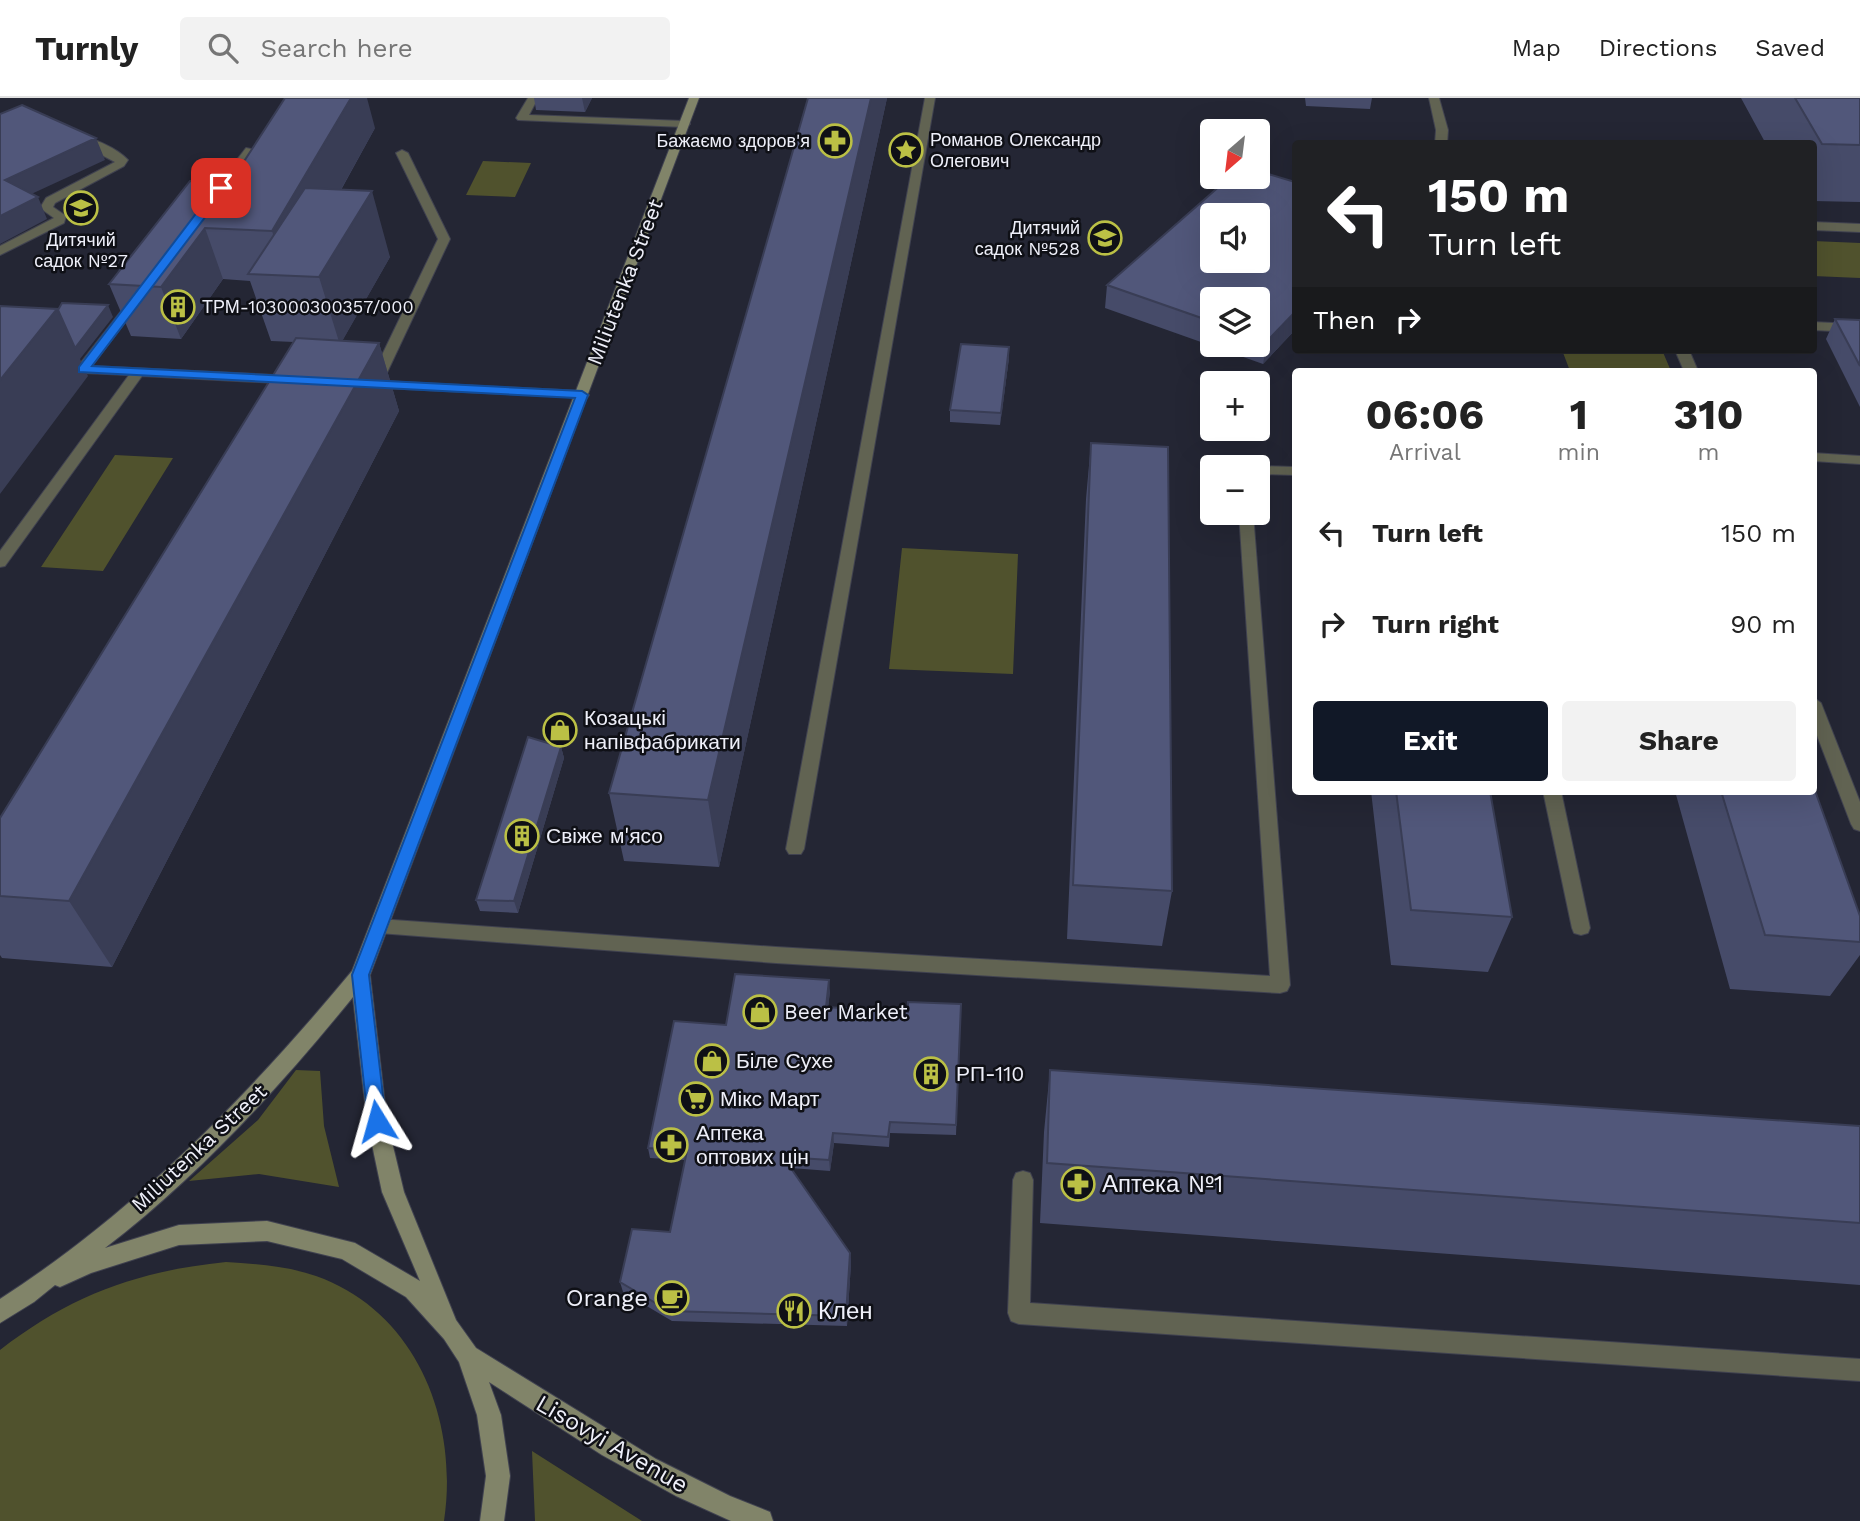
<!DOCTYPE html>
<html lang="en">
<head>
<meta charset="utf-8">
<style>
  :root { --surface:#fff; --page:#f2f2f2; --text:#222; --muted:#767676; --line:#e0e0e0; --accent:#111827 }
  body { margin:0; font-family:"Work Sans",sans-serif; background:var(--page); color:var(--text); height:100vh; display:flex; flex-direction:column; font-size:26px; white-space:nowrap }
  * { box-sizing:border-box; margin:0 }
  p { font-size:23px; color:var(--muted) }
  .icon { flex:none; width:38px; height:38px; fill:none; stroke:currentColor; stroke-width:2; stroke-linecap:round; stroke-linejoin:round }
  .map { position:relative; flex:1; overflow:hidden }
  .sheet { position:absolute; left:1292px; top:270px; width:525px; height:427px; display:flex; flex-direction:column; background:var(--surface); border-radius:7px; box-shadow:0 7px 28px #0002 }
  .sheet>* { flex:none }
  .banner { position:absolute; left:1292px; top:42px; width:525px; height:214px; border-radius:7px; box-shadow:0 7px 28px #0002; background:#202124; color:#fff; overflow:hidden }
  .needle { width:46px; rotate:208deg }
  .controls { position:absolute; left:1200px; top:21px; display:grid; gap:14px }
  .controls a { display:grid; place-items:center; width:70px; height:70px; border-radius:7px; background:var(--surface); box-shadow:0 7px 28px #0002; font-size:35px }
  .pin { position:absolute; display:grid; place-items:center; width:60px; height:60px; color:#fff; margin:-30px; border-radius:14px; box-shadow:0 4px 10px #0006 }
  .me { position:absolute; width:77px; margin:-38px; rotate:352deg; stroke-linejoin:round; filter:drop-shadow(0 0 5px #0008) }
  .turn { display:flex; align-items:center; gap:24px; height:147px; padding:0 21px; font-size:32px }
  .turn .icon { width:91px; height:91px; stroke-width:2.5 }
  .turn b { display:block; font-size:49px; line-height:60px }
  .then { display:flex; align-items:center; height:66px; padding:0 21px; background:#0003; gap:14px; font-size:26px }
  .eta { display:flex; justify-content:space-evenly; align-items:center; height:119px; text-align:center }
  .eta b { font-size:42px; font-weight:700; line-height:49px }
  .action { display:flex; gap:14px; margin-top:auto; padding:14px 21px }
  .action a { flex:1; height:80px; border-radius:7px; background:var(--accent); color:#fff; font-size:28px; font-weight:700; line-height:80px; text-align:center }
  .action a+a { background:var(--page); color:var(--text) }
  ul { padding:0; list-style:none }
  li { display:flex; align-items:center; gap:21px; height:91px; padding:0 21px }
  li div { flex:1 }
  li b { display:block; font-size:26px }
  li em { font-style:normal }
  header { display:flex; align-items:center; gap:42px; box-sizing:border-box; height:98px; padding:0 35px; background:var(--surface); border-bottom:2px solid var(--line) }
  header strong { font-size:33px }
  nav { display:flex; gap:38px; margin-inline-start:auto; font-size:24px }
  .search { width:490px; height:63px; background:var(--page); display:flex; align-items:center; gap:18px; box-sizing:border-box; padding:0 24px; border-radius:7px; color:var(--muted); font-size:26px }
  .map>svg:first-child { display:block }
  .green { fill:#50522d }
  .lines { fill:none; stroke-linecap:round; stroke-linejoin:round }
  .lane-casing { stroke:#404250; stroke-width:2 }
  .secondary-casing { stroke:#404250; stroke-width:2 }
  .lane { fill:#616352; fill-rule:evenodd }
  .secondary { fill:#818469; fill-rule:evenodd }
  .wall { fill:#464b69; fill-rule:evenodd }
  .shaded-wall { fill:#393d55 }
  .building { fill:#51577a; stroke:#393d55; stroke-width:2; fill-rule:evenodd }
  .route { fill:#1a73e8; stroke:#114b97; stroke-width:2 }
  .labels { text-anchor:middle; stroke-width:5; stroke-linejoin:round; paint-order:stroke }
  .far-poi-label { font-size:18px; fill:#eeeff9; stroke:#0f1016; text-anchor:start }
  .street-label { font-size:21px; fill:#eeeff9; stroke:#0f1016 }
  .poi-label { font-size:21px; fill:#eeeff9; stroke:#0f1016; text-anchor:start }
  .near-poi-label { font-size:24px; fill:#eeeff9; stroke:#0f1016; text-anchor:start }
  .near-street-label { font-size:24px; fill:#eeeff9; stroke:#0f1016 }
</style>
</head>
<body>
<header>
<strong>Turnly</strong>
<div class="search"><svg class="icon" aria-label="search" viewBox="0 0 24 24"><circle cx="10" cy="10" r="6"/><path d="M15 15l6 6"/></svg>Search here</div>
<nav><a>Map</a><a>Directions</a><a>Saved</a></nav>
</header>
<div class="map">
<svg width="1860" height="1423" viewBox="0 0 1860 1423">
  <rect width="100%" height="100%" fill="#242634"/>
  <!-- green -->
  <path class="green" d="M483 63 531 65 515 99 466 97Z
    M1813 143 1860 145V180L1813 178Z
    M1562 252H1662L1671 273H1570Z
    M115 357 173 360 103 473 41 469Z
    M902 450 1018 456 1013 576 889 571Z
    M296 972 320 973 324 1028 339 1089 259 1076 189 1083 258 1022Z
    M226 1164C256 1166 287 1168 316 1178 417 1214 459 1323 444 1423H0V1252C71 1197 138 1173 226 1164Z
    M532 1353 642 1423H535Z"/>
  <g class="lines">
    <defs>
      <path id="lane" d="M528 0H538L529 17 684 23 690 26 684 29 518 22 516 20Z
        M925 0H935L804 751 801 756H789L786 751Z
        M1429 0H1439L1448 32 1447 46H1435L1436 32Z
        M75 39C90 37 118 51 128 62L124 68 55 105 53 109 66 118 64 125 0 157V148L54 120 40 110 46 100 115 64 75 43Z
        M246 50 256 52 216 103H208V99Z
        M402 52 408 55 450 141 383 283 582 293 589 297 587 300 364 289 362 286 370 282 438 141 396 55Z
        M1813 124 1860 126V134L1813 132Z
        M136 198 142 202 92 268 295 278 302 282 295 286 142 278 5 468 0 469V453L129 277 61 274 54 270 61 266 79 267 132 199Z
        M1813 224 1853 226 1859 230 1853 234 1813 232Z
        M1675 252H1689L1698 273H1684Z
        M1813 355 1860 358V366L1813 363Z
        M1258 368 1295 369V377L1258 376V369H1253Z
        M1239 415H1253L1290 887 1287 893 1280 895 776 865 379 835 372 833 370 828 372 823 379 821 776 849 1270 878Z
        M1813 599 1821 605 1860 704V733L1854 731 1851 726 1813 627Z
        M1543 693H1561L1590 830 1588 835 1581 837 1574 835 1572 830Z
        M1023 1073 1030 1075 1033 1082 1030 1205 1860 1261V1283L1019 1226 1011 1223 1008 1215 1013 1082 1016 1075Z"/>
      <path id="secondary" d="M689 0H699L370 877 387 1023 404 1094 456 1222 476 1250 656 1361 730 1398 770 1414 773 1423H731L676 1398 602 1357 489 1284 501 1317 510 1378 504 1423H480L486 1378 477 1317 459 1264 444 1241 406 1199 342 1161 267 1143 179 1147 91 1175 60 1189 55 1187 34 1204 0 1225V1201C135 1114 249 997 352 873ZM353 899 367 1023 382 1094 420 1183 355 1145 267 1123 179 1127 105 1150C198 1079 279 990 353 899Z"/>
    </defs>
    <!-- lane casing -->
    <use href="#lane" class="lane-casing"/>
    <!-- secondary casing -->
    <use href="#secondary" class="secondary-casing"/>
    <!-- lane -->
    <use href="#lane" class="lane"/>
    <!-- secondary -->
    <use href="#secondary" class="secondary"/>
  </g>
  <!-- wall -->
  <path class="wall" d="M534 0H592L585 14 536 12Z
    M808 0H887L719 769 624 763 609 695Z
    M1305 0H1372L1370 11 1306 8Z
    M1741 0H1860V104L1813 103V46H1766Z
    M375 30 341 92 390 159 342 243 379 245 399 313 112 869 2 860 0 857V720L294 244 271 243 250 183 223 181 181 241 131 238 109 186 230 85Z
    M1295 84V232L1263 266 1105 210 1107 187ZM1213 201H1258V247H1213Z
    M1835 221 1860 222V309L1826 241Z
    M1009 260 1000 327 950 324V312Z
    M1091 345 1172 793 1162 848 1067 841 1086 401Z
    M561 649 564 660 518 815 480 813 476 802Z
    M1371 693H1490L1512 819 1488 874 1391 867Z
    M1675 693H1813L1860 818V857L1830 898 1730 891Z
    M830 893 828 909 908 914 961 906 956 1037 890 1035 889 1049 834 1045 830 1073 791 1070 850 1155 851 1165 847 1228 672 1223 623 1194 620 1184 670 1134 685 1062 650 1060 648 1050 726 927Z
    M1050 972 1860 1028V1187L1040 1125 1044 1034Z"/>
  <!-- shaded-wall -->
  <path class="shaded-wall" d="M351 0H367L375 30 293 178H287L272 133Z
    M582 0H592L585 14Z
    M871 0H887L719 769 708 702Z
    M96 40 105 62 14 104 5 82Z
    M372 93 390 159 340 247 319 179Z
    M38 99 47 121 0 146V118Z
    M205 130 223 181 181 241 161 189Z
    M108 207 113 219 80 261 88 278 0 396V282L57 211Z
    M1295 214V232L1263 266 1267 243Z
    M379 245 399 313 112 869 69 803Z
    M1009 249V260L1000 327 1001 315Z
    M561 649 564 660 518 815 514 803Z
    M829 882 830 893 827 920 826 909Z
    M833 1035 834 1045 830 1073 829 1062Z
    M850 1155 851 1165 847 1228 846 1218Z"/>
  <!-- building -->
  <path class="building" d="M285 0H351L272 133 205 130 161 189 109 186 190 83 230 85Z
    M808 0H871L708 702 609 695Z
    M1795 0H1860V47L1822 46Z
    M22 7 96 40 5 82 38 99 0 118V16Z
    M1258 73 1295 84V214L1267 243 1258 240V201H1213V224L1107 187 1230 79H1258ZM1213 117H1258V163H1213Z
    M305 90 372 93 319 179 248 176Z
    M62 205 108 207 75 250 58 212Z
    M0 208 57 211 0 282Z
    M1835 221 1860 222V268Z
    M296 240 379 245 69 803 0 798V720Z
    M961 246 1009 249 1001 315 950 312Z
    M1091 345 1168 349 1172 793 1073 787Z
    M528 639 561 649 514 803 476 802Z
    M1813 687 1860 818V844L1765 837 1721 693H1813Z
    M1396 693H1490L1512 819 1411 812Z
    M735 876 829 882 826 909 908 914V904L961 906 956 1027 890 1024 888 1039 833 1035 829 1062 783 1059 850 1155 846 1218 669 1213 620 1184 632 1131 670 1134 687 1053 648 1050 674 923 726 927Z
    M1050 972 1860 1028V1125L1047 1065Z"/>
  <!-- route -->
  <path class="route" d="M221 87 226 90 225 93 92 268 582 293 588 297 369 877 386 1023 384 1029 377 1031 370 1029 368 1023 352 877 575 300 79 274V269L217 88Z"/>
  <!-- icons -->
  <defs>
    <symbol id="pharmacy-ring" viewBox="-11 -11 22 22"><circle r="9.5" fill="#0f1016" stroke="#bbc045" stroke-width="1.5"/><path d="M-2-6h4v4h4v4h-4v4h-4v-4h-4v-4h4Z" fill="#bbc045"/></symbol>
    <symbol id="sight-ring" viewBox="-11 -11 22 22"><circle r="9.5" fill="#0f1016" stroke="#bbc045" stroke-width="1.5"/><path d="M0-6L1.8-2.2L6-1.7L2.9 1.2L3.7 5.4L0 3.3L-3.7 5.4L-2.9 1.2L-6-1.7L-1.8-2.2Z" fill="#bbc045"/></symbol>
    <symbol id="school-ring" viewBox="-11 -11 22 22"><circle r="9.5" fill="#0f1016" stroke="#bbc045" stroke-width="1.5"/><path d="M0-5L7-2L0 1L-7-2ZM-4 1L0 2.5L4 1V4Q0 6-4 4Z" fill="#bbc045"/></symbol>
    <symbol id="building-ring" viewBox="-11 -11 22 22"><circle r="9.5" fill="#0f1016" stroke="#bbc045" stroke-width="1.5"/><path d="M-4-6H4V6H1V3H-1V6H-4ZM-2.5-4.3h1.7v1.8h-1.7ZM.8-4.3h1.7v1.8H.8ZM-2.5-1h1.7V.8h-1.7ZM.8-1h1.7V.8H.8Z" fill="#bbc045"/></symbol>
    <symbol id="shop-ring" viewBox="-11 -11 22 22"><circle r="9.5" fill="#0f1016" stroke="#bbc045" stroke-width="1.5"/><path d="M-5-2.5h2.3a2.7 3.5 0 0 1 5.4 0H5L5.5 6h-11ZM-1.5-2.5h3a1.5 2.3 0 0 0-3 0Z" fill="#bbc045"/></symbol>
    <symbol id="supermarket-ring" viewBox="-11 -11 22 22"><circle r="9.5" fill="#0f1016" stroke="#bbc045" stroke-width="1.5"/><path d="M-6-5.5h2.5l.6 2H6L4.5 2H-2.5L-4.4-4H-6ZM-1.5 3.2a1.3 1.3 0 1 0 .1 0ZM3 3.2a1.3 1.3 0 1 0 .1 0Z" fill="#bbc045"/></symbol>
    <symbol id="cafe-ring" viewBox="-11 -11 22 22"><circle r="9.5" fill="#0f1016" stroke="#bbc045" stroke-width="1.5"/><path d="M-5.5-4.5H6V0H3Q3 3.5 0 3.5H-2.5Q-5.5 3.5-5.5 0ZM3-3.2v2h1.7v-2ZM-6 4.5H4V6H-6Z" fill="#bbc045"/></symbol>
    <symbol id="restaurant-ring" viewBox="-11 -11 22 22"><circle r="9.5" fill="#0f1016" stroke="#bbc045" stroke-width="1.5"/><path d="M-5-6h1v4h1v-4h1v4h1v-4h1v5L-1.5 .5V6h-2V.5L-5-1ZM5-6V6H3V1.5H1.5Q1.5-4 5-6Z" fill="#bbc045"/></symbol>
  </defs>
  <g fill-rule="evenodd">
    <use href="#pharmacy-ring" x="816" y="24" width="38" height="38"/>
    <use href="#sight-ring" x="887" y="33" width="38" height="38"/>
    <use href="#school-ring" x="62" y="91" width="38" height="38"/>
    <use href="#school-ring" x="1086" y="121" width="38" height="38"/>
    <use href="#building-ring" x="159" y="190" width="38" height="38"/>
    <use href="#shop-ring" x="541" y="613" width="38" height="38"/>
    <use href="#building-ring" x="503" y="719" width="38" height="38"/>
    <use href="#shop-ring" x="741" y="895" width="38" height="38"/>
    <use href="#shop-ring" x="693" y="944" width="38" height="38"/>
    <use href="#building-ring" x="912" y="957" width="38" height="38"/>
    <use href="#supermarket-ring" x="677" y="982" width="38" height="38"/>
    <use href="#pharmacy-ring" x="652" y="1028" width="38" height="38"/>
    <use href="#pharmacy-ring" x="1059" y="1067" width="38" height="38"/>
    <use href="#cafe-ring" x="653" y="1181" width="38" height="38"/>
    <use href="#restaurant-ring" x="775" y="1194" width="38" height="38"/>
  </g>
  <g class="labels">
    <!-- far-poi labels -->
    <g class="far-poi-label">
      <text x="930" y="48">Романов Олександр<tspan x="930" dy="21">Олегович</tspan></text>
      <text x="810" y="49" text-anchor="end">Бажаємо здоров'я</text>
      <text x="1080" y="136" text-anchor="end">Дитячий<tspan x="1080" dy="21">садок №528</tspan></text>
      <text x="81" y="148" text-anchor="middle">Дитячий<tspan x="81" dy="21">садок №27</tspan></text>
      <text x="202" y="215">ТРМ-103000300357/000</text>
    </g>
    <!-- street labels -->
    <g class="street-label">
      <text transform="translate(625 184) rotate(-69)" y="7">Miliutenka Street</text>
      <text transform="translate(199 1050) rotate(-43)" y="7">Miliutenka Street</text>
    </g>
    <!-- poi labels -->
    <g class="poi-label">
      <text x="584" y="627">Козацькі<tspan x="584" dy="24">напівфабрикати</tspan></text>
      <text x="546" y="745">Свіже м'ясо</text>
      <text x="784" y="921">Beer Market</text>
      <text x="736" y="970">Біле Сухе</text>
      <text x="956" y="983">РП-110</text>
      <text x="720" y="1008">Мікс Март</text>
      <text x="696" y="1042">Аптека<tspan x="696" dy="24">оптових цін</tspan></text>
    </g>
    <!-- near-poi labels -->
    <g class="near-poi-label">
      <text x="1102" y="1094">Аптека №1</text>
      <text x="648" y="1208" text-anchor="end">Orange</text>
      <text x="818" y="1221">Клен</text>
    </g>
    <!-- near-street labels -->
    <g class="near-street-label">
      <text transform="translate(612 1346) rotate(30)" y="8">Lisovyi Avenue</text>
    </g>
  </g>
</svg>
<div class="controls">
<a><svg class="needle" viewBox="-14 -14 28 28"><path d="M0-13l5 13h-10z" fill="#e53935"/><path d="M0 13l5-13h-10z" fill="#767676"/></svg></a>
<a><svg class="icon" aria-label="sound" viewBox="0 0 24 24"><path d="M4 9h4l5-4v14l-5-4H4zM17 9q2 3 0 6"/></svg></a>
<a><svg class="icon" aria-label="layers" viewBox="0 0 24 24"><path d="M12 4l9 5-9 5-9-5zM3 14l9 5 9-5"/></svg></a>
<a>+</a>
<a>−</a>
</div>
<div class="pin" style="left:221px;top:90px;background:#d93025"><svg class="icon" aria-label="arrive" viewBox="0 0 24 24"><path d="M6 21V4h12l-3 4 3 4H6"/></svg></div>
<svg class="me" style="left:377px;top:1023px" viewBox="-20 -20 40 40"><path d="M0-17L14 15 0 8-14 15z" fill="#1a73e8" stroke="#fff" stroke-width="4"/></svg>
<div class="banner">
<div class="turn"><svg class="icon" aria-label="left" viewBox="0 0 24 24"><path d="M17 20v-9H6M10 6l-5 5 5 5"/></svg><div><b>150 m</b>Turn left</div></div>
<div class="then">Then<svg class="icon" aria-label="right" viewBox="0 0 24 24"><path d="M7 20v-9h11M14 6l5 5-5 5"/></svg></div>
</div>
<section class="sheet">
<div class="eta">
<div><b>06:06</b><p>Arrival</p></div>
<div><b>1</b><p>min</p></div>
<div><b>310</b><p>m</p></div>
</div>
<ul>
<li><svg class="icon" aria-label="left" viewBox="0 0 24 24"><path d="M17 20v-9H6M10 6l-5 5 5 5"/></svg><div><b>Turn left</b></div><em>150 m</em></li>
<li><svg class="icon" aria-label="right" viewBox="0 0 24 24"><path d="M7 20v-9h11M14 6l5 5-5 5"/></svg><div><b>Turn right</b></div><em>90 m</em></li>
</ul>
<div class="action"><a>Exit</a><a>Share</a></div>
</section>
</div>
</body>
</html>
